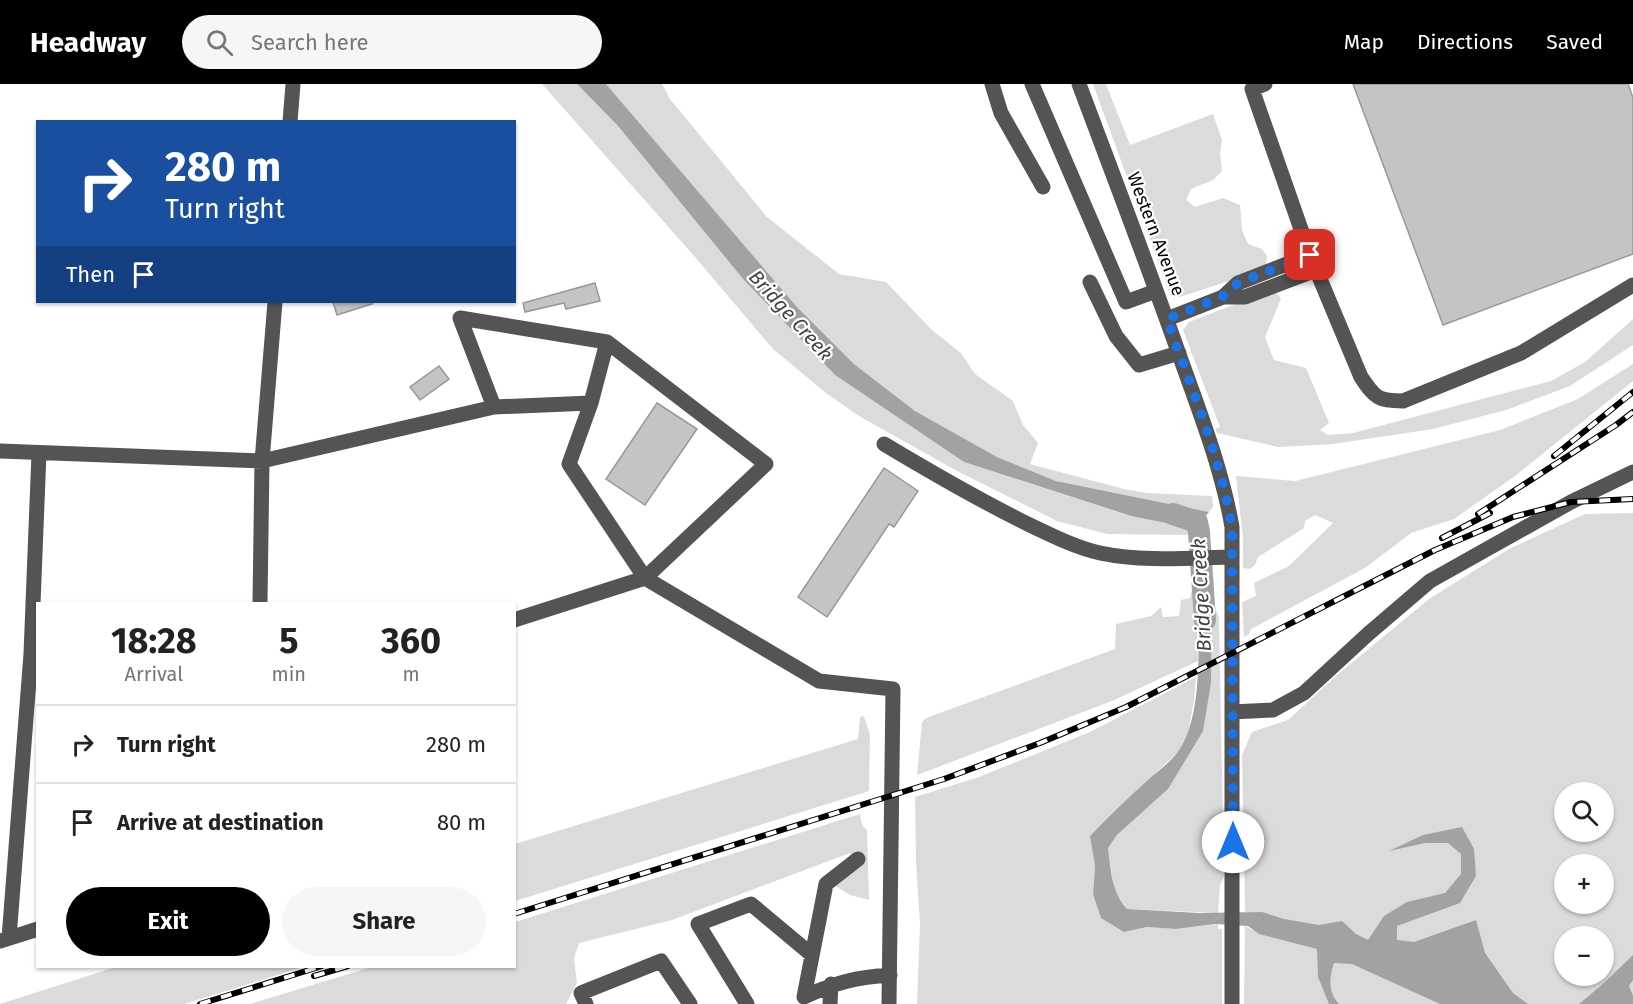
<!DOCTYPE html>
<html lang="en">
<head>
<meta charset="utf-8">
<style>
  :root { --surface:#fff; --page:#f6f6f6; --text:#222; --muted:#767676; --line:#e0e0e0; --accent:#000 }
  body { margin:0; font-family:"Fira Sans",sans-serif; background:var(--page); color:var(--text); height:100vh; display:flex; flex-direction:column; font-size:22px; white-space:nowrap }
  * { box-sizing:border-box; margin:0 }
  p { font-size:20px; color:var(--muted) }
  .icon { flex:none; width:33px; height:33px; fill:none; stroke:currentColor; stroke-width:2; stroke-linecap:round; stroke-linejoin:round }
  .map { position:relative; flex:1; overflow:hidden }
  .panel { position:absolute; left:36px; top:518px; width:480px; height:366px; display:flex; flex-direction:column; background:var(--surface); border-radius:0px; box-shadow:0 2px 4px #0004 }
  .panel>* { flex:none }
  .top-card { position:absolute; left:36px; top:36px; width:480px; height:183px; border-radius:0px; box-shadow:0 2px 4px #0004; background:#1a4fa0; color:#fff; overflow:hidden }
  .fabs { position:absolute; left:1554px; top:698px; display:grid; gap:12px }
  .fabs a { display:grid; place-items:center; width:60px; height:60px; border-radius:50%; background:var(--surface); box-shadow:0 2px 4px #0004; font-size:30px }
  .pin { position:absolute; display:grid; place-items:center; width:51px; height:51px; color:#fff; margin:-26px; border-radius:12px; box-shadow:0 3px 9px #0006 }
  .me { position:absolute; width:66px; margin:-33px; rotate:0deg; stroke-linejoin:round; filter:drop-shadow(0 0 4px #0008) }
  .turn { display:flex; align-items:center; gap:21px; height:126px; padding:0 30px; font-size:27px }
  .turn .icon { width:78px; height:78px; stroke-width:2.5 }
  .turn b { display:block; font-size:42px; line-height:51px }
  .then { display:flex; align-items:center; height:57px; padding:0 30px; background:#0003; gap:12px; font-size:22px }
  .eta { display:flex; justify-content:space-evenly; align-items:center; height:102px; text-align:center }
  .eta b { font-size:36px; font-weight:700; line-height:42px }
  .button { display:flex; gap:12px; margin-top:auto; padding:12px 30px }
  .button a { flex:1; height:69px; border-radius:36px; background:var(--accent); color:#fff; font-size:24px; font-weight:700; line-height:69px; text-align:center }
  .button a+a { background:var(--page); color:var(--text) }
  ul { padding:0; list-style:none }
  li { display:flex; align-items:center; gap:18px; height:78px; padding:0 30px; border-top:2px solid var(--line) }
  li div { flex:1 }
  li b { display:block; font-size:22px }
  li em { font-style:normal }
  header { display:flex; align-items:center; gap:36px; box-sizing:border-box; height:84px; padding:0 30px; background:var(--accent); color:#fff }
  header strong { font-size:28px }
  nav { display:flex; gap:33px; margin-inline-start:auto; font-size:21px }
  .search { width:420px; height:54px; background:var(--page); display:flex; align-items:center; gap:15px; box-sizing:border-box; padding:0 21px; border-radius:33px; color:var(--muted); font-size:22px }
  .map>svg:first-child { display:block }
  .green { fill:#dbdbdb; fill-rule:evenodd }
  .water { fill:#a2a2a2 }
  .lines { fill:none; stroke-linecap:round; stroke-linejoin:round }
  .river { stroke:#a2a2a2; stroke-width:22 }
  .building { fill:#c4c4c4; stroke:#989898; stroke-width:1.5 }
  .minor { stroke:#545454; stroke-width:15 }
  .rail-casing { stroke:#000; stroke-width:6 }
  .rail { stroke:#fff; stroke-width:4; stroke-dasharray:11; stroke-linecap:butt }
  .route { stroke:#1a73e8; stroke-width:10; stroke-dasharray:0 18 }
  .labels { text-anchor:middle; stroke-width:4.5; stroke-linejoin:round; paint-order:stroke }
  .street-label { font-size:18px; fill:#000; stroke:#fff }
  .water-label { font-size:20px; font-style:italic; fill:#434343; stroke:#fff }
</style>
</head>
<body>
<header>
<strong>Headway</strong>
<div class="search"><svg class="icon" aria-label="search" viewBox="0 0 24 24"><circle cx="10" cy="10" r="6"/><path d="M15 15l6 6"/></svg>Search here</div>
<nav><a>Map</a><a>Directions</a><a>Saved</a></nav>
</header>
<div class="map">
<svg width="1633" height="920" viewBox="0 0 1633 920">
  <rect width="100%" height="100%" fill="#fff"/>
  <!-- green -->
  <path class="green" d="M542 0H577L618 42 743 195 835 291 964 378 1130 432 1195 445 1187 451 1107 450 1057 437 957 387 859 332 826 309 773 265 695 173Z
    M606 0H662L670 15 767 133 839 190 886 198 932 246 961 269 975 290 1013 317 1023 341 1038 359 1030 380 1124 405 1147 409 1212 412 1213 423 1209 428 1056 397 997 373 915 327 854 280 797 223Z
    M1093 0H1106L1130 61 1213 30 1222 56 1220 69 1222 87 1213 96 1191 105 1186 116 1195 123 1223 114 1240 121 1242 146 1248 160 1262 165 1267 172 1266 180 1262 186 1180 213 1169 208Z
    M1270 207 1279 211 1281 215 1265 253 1274 276 1306 284 1329 339 1320 346 1328 351 1353 349 1551 297 1585 278 1633 235V261L1570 302 1506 326 1433 345 1333 360 1278 363 1217 349 1215 345 1220 343 1183 246 1189 238Z
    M1633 280V297L1627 302 1515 392 1454 435 1411 449 1365 484 1251 545 1249 550 1244 553 1242 518 1256 512 1254 499 1289 482 1333 439 1315 431 1305 437 1304 444 1258 473 1255 481 1250 485 1243 484V454L1236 392 1295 397 1500 346 1578 315Z
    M1633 429V920H1244L1245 842 1253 846V829L1245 828V823L1242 671 1252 648 1288 636 1337 591 1429 515 1509 465 1585 430ZM1564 708H1604V747H1564ZM1564 780H1604V819H1564ZM1564 852H1604V891H1564Z
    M1194 496 1197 499 1198 577 1112 617 917 691 922 638 926 634 1115 565 1116 540 1151 532 1161 523 1163 533 1179 532 1181 516 1190 514Z
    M1212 517 1219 533 1224 793 1220 801 1218 829 1127 825 1114 806 1108 764 1117 751 1168 705 1211 599Z
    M1196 593 1194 616 1188 650 1178 668 1117 725 1091 752 1095 782 1093 810 1124 848 1147 843 1176 845 1218 840V845H1222V920H917L920 840 916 778 915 713 979 693 1090 648Z
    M864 632 870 651 869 707 515 817V760L858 655 860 633Z
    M860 730 862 741 867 746 869 816 850 811 834 801 854 786 850 769 672 836 579 859 574 874 577 899 566 920H250L375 882H514L515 838Z
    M119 882H307L184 920H0Z"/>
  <!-- water -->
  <path class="water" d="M577 0H606L797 223 854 280 915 327 997 373 1056 397 1209 428 1195 445 1131 432 964 378 835 291 743 195 618 42Z
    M1197 499 1212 517 1211 599 1203 647 1168 705 1117 751 1108 764C1111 786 1111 807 1127 825L1199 829 1262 828 1284 835 1319 841 1342 837 1356 850 1368 856 1384 832 1407 818 1445 809 1461 790V770L1448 759H1425L1389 767 1423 751 1462 743 1474 765 1476 792 1460 819 1397 842V856L1414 858 1476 836 1485 869 1513 909 1528 920H1440L1352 880 1334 879C1329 894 1328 908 1339 920H1329L1318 893 1317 865 1259 850 1248 842 1215 840 1176 845 1147 843 1124 848 1101 834 1093 810 1095 782 1090 752C1109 732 1129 713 1149 695 1159 686 1172 677 1179 666 1205 629 1198 544 1197 499Z
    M1633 871V896L1629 902 1633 912V920H1579L1604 899Z"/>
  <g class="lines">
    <!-- river -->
    <path class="river" d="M1173 430 1197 438 1199 448 1205 536"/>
  </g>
  <!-- building -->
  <path class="building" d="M1353 0H1628L1633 14V170L1443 241Z
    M595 199 600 217 566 225 564 219 525 228 523 219Z
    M333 218H372V220L337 231Z
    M439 282 449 295 420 316 410 303Z
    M657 319 697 345 645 421 606 395Z
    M884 384 918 407 894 443 889 440 827 533 798 513Z"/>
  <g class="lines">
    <!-- minor -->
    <path class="minor" d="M992 0 1001 29 1043 103
      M1032 0 1126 218 1156 207
      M1079 0C1113 91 1148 182 1180 273 1200 329 1222 385 1232 443V920
      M1265 0 1252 5 1310 171 1361 293C1375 314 1378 317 1403 317L1521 269 1633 201
      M290 38 293 0
      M1090 198 1116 252 1139 281 1179 269
      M1223 213 1238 199 1310 171
      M1167 235 1223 213H1245L1316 186
      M494 323 460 234 607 258
      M884 360C934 390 984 419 1036 444 1057 454 1078 464 1100 469 1143 478 1188 474 1232 473
      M0 367 262 377 494 323 591 319 569 380 645 494 819 597 893 605 889 920
      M260 519 262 377 275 218
      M514 536 645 494 766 380 607 258 591 319
      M1232 628 1273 626 1304 609 1368 550 1430 497 1571 418 1633 388
      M858 775 826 800 804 913C834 899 857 893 890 891
      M9 854 31 570 39 369
      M0 857 38 845
      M586 920 581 909 661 877 690 920
      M747 920 698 840 751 820 812 871
      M830 920 831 900"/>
    <defs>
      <path id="rail" d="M1554 372 1633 308
        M1478 430 1616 341 1633 328
        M1442 454 1490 429
        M514 830 944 695 1040 659 1126 623 1435 466 1513 433 1571 418 1633 415
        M314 892 348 882
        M200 920 322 882"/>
    </defs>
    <!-- rail casing -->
    <use href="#rail" class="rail-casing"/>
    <!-- rail -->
    <use href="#rail" class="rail"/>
  </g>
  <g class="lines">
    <!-- route -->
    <path class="route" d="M1233 758 1232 443C1220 372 1191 303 1167 235L1222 213 1238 199 1310 171"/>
  </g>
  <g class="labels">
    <!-- street labels -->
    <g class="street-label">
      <text transform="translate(1156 150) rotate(69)" y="6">Western Avenue</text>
    </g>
    <!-- water labels -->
    <g class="water-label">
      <text transform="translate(791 231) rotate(48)" y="7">Bridge Creek</text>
      <text transform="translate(1201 511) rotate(-93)" y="7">Bridge Creek</text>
    </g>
  </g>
</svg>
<div class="fabs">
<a><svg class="icon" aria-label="search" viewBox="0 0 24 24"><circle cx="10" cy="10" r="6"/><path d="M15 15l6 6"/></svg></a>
<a>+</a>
<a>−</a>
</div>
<div class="pin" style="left:1310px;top:171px;background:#d93025"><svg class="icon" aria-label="arrive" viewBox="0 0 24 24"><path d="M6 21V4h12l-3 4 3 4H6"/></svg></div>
<svg class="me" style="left:1233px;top:758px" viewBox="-20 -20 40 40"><circle r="19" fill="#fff"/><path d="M0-13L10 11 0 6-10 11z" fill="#1a73e8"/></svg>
<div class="top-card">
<div class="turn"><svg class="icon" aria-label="right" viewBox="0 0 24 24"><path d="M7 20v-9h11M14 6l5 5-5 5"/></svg><div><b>280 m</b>Turn right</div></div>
<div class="then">Then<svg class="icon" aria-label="arrive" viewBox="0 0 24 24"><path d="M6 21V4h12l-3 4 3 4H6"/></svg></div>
</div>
<section class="panel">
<div class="eta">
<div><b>18:28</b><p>Arrival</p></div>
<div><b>5</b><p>min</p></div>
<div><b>360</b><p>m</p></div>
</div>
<ul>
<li><svg class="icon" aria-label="right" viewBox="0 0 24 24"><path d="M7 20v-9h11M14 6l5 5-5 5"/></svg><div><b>Turn right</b></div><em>280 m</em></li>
<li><svg class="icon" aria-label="arrive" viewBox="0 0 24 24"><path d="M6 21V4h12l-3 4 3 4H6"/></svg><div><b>Arrive at destination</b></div><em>80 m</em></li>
</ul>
<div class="button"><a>Exit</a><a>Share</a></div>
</section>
</div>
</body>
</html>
